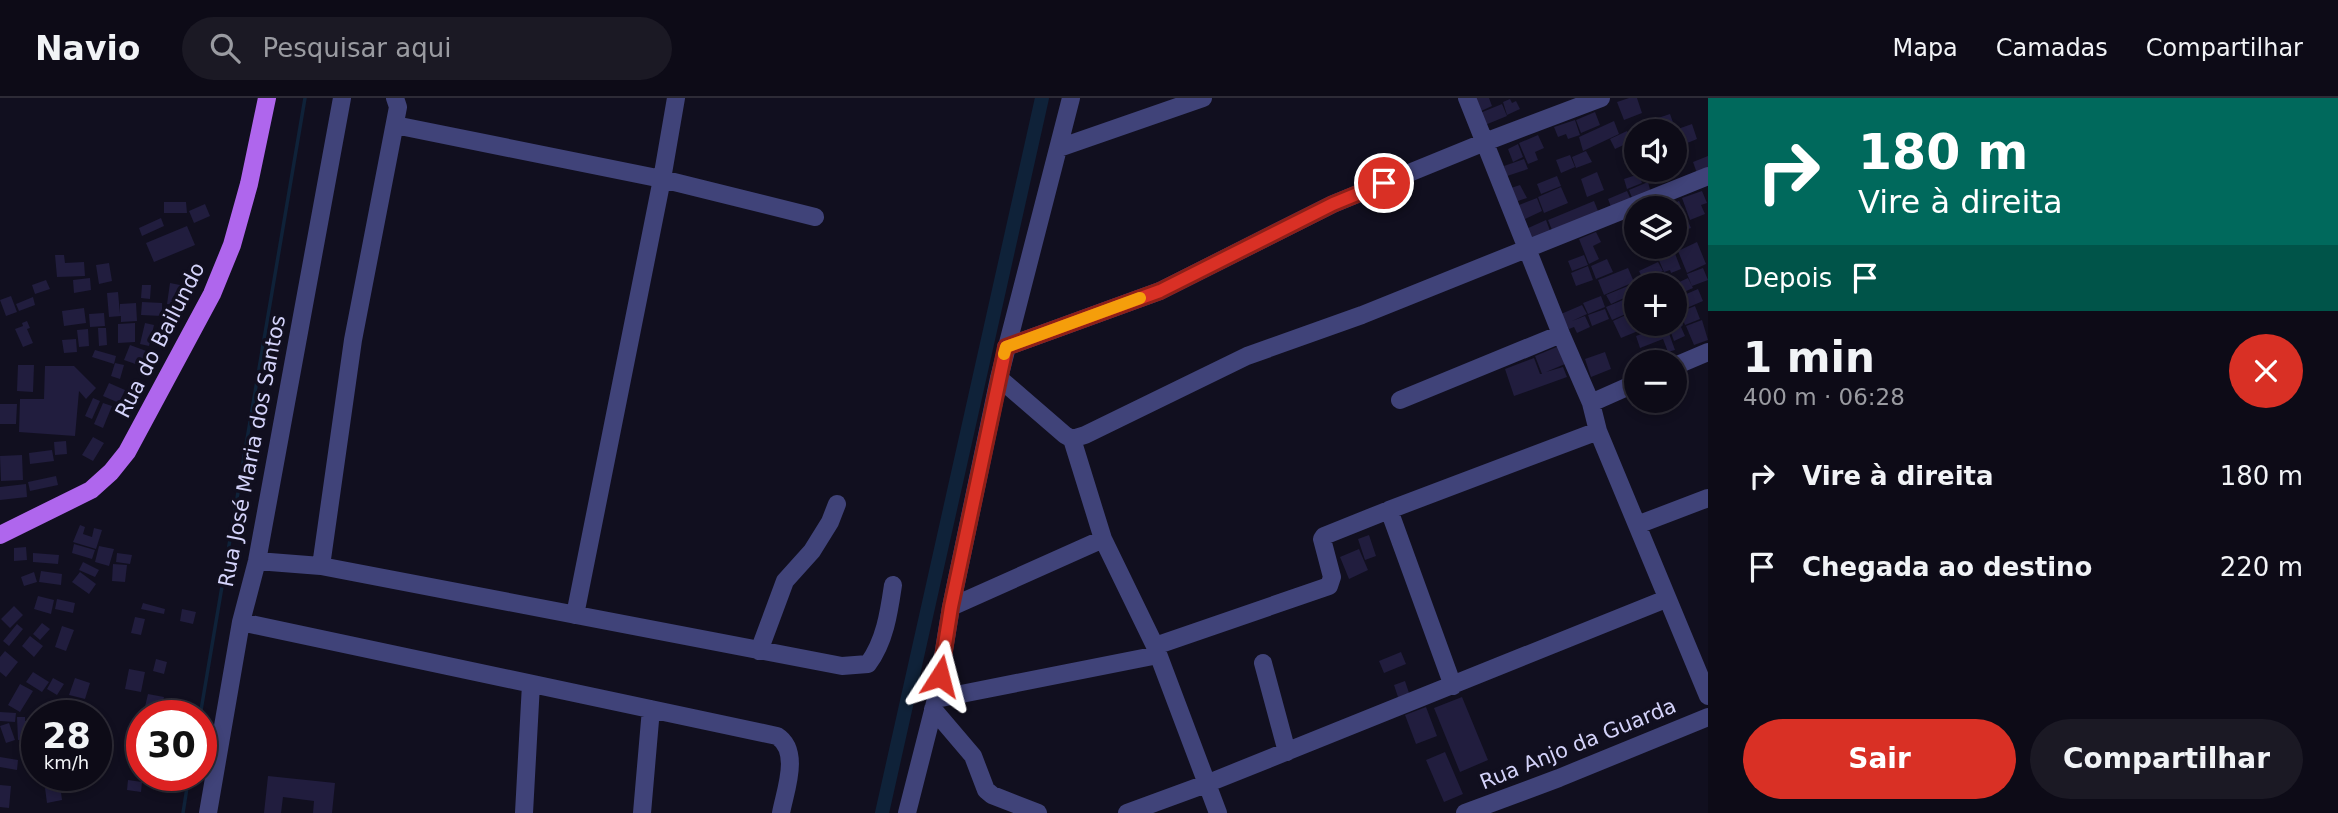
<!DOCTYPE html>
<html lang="pt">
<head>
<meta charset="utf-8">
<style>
  :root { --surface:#0d0b17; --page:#1b1924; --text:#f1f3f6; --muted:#9a9ba1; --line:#2d2b36; --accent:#d93025 }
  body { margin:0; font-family:"DejaVu Sans",sans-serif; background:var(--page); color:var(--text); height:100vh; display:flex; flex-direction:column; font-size:26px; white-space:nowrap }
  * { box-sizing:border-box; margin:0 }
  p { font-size:23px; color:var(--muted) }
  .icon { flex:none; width:38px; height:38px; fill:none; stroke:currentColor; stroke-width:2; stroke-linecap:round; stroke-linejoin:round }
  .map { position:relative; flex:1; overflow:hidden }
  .drawer { display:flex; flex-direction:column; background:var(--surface); width:630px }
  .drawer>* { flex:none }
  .banner { background:#00695c; color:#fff; overflow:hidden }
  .fabs { position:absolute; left:1624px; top:21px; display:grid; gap:14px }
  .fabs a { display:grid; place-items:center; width:63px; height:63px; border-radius:50%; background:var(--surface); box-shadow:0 4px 10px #0003,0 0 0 2px var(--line); font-size:35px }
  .speed { position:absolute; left:21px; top:602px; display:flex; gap:14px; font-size:35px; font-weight:700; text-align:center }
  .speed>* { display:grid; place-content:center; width:91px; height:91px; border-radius:50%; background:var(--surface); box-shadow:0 4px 10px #0003,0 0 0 2px var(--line); line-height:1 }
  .speed small { font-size:18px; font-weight:400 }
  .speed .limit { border:10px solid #d22; background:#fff; color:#111 }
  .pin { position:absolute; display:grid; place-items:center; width:60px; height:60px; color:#fff; margin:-30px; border:4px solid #fff; border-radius:50%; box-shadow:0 2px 7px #0007 }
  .me { position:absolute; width:77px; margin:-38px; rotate:9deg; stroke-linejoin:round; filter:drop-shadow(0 0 5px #0008) }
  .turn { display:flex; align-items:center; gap:24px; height:147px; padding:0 35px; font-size:32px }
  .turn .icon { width:91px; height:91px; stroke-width:2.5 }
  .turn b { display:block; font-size:49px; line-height:60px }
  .then { display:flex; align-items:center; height:66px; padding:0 35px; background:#0003; gap:14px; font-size:26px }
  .round { display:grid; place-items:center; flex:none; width:74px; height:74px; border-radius:37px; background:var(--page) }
  .overview { display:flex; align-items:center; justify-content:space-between; height:119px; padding:0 35px }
  h1 { font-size:42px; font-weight:800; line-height:52px }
  .cta { display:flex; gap:14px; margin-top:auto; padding:14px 35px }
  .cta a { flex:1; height:80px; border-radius:42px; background:var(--accent); color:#fff; font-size:28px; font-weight:800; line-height:80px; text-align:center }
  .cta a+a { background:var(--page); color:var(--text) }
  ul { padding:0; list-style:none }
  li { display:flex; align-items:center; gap:21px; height:91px; padding:0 35px }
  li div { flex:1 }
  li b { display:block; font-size:26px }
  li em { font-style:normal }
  header { display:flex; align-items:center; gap:42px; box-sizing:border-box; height:98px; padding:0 35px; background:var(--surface); border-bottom:2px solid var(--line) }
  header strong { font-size:33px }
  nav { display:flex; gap:38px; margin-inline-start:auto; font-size:24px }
  .search { width:490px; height:63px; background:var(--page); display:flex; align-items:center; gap:18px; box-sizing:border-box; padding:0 24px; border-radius:38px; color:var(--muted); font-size:26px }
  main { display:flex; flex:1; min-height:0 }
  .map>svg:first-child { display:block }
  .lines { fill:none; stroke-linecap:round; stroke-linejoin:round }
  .stream { stroke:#0f2239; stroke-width:3.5 }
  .canal { stroke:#0f2239; stroke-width:14 }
  .building { fill:#211d3e }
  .minor { stroke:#404379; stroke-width:18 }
  .major { stroke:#af66ed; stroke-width:18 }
  .route-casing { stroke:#8d1f18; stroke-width:18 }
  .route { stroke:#d93025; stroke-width:12 }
  .slow { stroke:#f59e0b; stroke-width:12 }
  .labels { text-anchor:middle; stroke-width:7; stroke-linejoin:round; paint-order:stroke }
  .street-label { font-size:21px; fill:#d4d3fa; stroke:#110f1f }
</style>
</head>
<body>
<header>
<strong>Navio</strong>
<div class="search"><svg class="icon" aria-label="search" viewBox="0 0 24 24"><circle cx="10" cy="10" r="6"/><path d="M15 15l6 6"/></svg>Pesquisar aqui</div>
<nav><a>Mapa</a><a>Camadas</a><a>Compartilhar</a></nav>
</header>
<main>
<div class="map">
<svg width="1708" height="715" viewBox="0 0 1708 715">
  <rect width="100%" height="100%" fill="#110f1f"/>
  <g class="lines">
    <!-- stream -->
    <path class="stream" d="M200 618 305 0
      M183 715 189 677"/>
    <!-- canal -->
    <path class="canal" d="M882 715 1042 0"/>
  </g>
  <!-- building -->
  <path class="building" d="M1473 0H1489L1492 8 1479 14Z
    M1629 0H1637L1642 15 1624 22 1617 4Z
    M1510 1 1512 5 1516 3 1520 11 1507 17 1503 4Z
    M1502 6 1507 18 1485 27 1480 15Z
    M1595 14 1600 27 1581 35 1576 22Z
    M1670 16 1675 30 1656 33 1652 22Z
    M1575 22 1580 37 1568 41 1566 36 1558 39 1554 29Z
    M1614 23 1619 36 1583 53 1579 39Z
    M1692 26 1697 41 1680 48 1675 32Z
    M1627 33 1632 43 1615 51 1610 41Z
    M1538 37 1544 50 1535 54 1538 62 1528 66 1519 45Z
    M1518 46 1523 59 1513 64 1508 51Z
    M1633 47 1636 64 1629 67 1624 50Z
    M1586 53 1592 64 1576 70 1572 59Z
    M1570 57 1575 69 1561 75 1556 62Z
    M1708 58V74L1698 78 1693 64Z
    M1524 61 1528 71 1507 78 1504 68Z
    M1597 74 1604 92 1587 99 1581 81Z
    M1639 76 1642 85 1627 91 1624 81Z
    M1557 78 1561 88 1541 96 1537 86Z
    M1648 84 1652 99 1634 105 1629 92Z
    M1520 87 1527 100 1515 104 1511 90Z
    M1561 89 1568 105 1544 115 1538 99Z
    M1627 93 1633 106 1613 114 1608 101Z
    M1702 93 1707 105 1701 107 1705 116 1690 122 1682 100Z
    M1537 100 1542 113 1525 121 1519 107Z
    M1594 103 1600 118 1554 137 1548 122Z
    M1679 103 1691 130 1677 135 1675 130V110H1662Z
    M164 104H186L187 115H164Z
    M205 106 210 118 194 125 189 113Z
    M161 120 164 128 142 138 139 130Z
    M1546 122 1552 138 1531 146 1526 131Z
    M187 128 195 147 154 164 146 145Z
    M1596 134 1601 144 1593 148 1599 161 1589 166 1579 141Z
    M1697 144 1706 166 1687 175 1678 153Z
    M1674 153 1681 171 1671 175 1670 172 1664 174 1658 160Z
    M55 157H64L65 165 84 164 85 178 57 179Z
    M1584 157 1588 167 1572 173 1568 163Z
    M1607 161 1613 174 1596 181 1591 168Z
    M1658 164 1663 173 1656 176 1658 180 1645 185 1639 173Z
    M109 165 112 183 99 186 96 167Z
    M1588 168 1593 182 1576 188 1571 175Z
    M1628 170 1634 184 1604 197 1598 182Z
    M1703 170 1708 182 1692 188 1687 176Z
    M90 180 91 192 74 195 73 182Z
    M1688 180 1693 190 1675 198V186Z
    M46 182 50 191 35 196 32 187Z
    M170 185 180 187 178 207 167 206Z
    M1633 186 1636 194V208L1629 212 1624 200 1611 206 1606 197Z
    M142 187H151L150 201 141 200Z
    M1698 191 1703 203 1682 212 1677 200Z
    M118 194 120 216V206L136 205 137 223 121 224V218L109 219 107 195Z
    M11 198 17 214 6 218 0 202Z
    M1601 198 1605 209 1588 216 1583 205Z
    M33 199 35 207 19 213 16 206Z
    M1623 202 1628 215 1612 222 1606 209Z
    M142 204 162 205V218L141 217Z
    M1582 207 1587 216 1572 223 1585 218 1590 229 1577 235 1574 229 1569 231 1561 216Z
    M1675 208 1683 227 1681 229 1685 238 1674 243 1668 226H1675Z
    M1695 208 1700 221 1685 227 1680 214Z
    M84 210 86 225 64 228 62 213Z
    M1605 211 1609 221 1592 228 1588 217Z
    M104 215 105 228 90 229 89 216Z
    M1630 215 1638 233 1621 240 1613 223Z
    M1702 222 1708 242 1694 247 1686 228Z
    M27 223 30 230 27 231 33 245 23 249 15 231 23 228 22 225Z
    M135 225V244L118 245V226Z
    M145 225 154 227 149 248 140 246Z
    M1666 227 1675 252 1668 254 1663 241 1640 250 1636 238Z
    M98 230H106L107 247 99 248Z
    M88 231 89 248 79 249 77 232Z
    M76 241 77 254 64 255 62 242Z
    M130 247 149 254 144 269 124 262Z
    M1559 248 1565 266 1546 274 1563 269 1567 279 1514 298 1505 271 1534 260 1540 276H1542L1535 258Z
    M95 252 116 258 114 266 92 259Z
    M1605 254 1611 271 1591 279 1585 261Z
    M115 265 124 267 120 281 111 278Z
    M18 267H34L33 294 17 293Z
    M45 268H74L96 290 86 301 79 293 75 338 19 334 20 301H44Z
    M109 285 125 292 119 305 103 298Z
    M93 300 100 303 92 321 85 318Z
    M103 305 112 308 103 330 94 326Z
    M0 306H17L16 326H0Z
    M93 339 104 345 93 363 82 357Z
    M66 343 67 356 55 357 54 344Z
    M52 352 54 363 30 366 29 355Z
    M22 357 23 382 1 383 0 358Z
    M56 378 58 387 30 393 28 384Z
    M26 386 27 399 0 402V389Z
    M80 427 85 429 83 436 92 439 94 430 102 432 96 451 73 444Z
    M1369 437 1376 458 1365 462 1358 441Z
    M74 446 95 452 92 461 72 455Z
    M99 448 114 451 109 468 95 464Z
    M26 449 27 462 14 463V450Z
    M1359 451 1368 472 1349 481 1340 459Z
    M33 455 59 457 58 466 33 464Z
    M117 455 132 457 130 466 116 464Z
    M83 464 99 472 95 479 79 472Z
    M113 466 127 467 125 484 112 483Z
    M41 473 62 476 61 487 39 484Z
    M34 474 37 484 24 488 21 479Z
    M80 474 96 486 89 496 72 484Z
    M38 498 54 502 51 516 34 511Z
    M57 501 75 505 73 515 55 511Z
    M143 505 165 511 164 516 141 511Z
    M14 508 23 517 10 530 1 521Z
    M182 511 196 514 193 526 180 523Z
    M135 519 145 521 141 537 131 535Z
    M42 525 50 531 40 542 33 536Z
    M17 526 23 531 9 548 3 543Z
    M62 528 74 532 66 553 55 549Z
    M30 538 43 548 34 559 22 548Z
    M5 553 18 564 6 579 0 574V559Z
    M1401 554 1406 566 1384 575 1379 563Z
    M156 561 167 564 164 576 153 573Z
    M129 571 145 574 141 594 125 591Z
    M33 574 49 584 42 594 26 584Z
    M53 580 64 586 57 597 47 591Z
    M75 580 90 585 85 601 69 597Z
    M1405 583 1410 598 1399 602 1394 587Z
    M20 586 33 593 20 614 8 607Z
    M148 596 164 599 162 607 157 605 156 611 161 612 159 617 144 613Z
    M1462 599 1488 662 1460 674 1434 610Z
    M1426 609 1437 638 1416 646 1405 617Z
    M0 614 16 615 15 624 0 623Z
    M17 619H25V623L33 622 34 630 30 631V641L18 642Z
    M9 625 15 642 6 645 0 628Z
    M1445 654 1463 696 1444 704 1426 662Z
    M0 659 18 662 17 672 0 669Z
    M39 677H53L55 685 44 689Z
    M268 678 335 685 332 715H313L314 703 283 699 281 715H264Z
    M128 682 142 684 141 694 127 692Z
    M0 687 11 688 9 710 0 709Z
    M60 687 62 702 47 705 45 690Z"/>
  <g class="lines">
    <!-- minor -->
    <path class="minor" d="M1467 0 1561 236 1591 305 1598 333 1708 598
      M395 27 662 81 815 119
      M1059 50 1203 0
      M1006 249 1160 193 1333 106 1485 44 1601 0
      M1675 268 1708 254
      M999 280 1065 337 1072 341 1085 337 1247 258 1362 217 1708 78
      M1400 302 1561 236
      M1591 305 1636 285
      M1072 341 1103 441 1155 548 1218 715
      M1637 427 1708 400
      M257 463 321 468 842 568 868 566C885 543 889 514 893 487
      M321 468 353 242 398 9 395 0
      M951 509 1103 441
      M575 517 662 81 676 0
      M241 524 777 638C801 653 785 693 781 715
      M1155 548 1329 488 1332 479 1322 441 1324 438 1389 412
      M759 553 785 483 812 453 830 424 837 406
      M1263 565 1287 654
      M1453 588 1389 412 1598 333
      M936 601 1158 557
      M933 611 973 658 986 692 992 697 1038 715
      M208 715 241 524 257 463 342 0
      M524 715 531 586
      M642 715 651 611
      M907 715 936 601 951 509 999 280 1071 0
      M1127 715 1206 686 1666 501
      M1465 715 1559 680 1708 619"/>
    <!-- major -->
    <path class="major" d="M0 437 91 392 111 374 127 354 212 196 232 147 249 86 267 0"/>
  </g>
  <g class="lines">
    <defs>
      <path id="route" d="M940 578 951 509 1006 249 1160 193 1333 106 1384 85"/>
    </defs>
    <!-- route casing -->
    <use href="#route" class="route-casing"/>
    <!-- route -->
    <use href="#route" class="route"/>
    <!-- slow -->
    <path class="slow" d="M1004 256 1006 249 1140 200"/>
  </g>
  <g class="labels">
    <!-- street labels -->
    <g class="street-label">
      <text transform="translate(160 242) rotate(-63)" y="7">Rua do Bailundo</text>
      <text transform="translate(252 353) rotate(-79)" y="7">Rua José Maria dos Santos</text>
      <text transform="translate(1578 646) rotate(-22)" y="7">Rua Anjo da Guarda</text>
    </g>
  </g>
</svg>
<div class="fabs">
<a><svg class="icon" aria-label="sound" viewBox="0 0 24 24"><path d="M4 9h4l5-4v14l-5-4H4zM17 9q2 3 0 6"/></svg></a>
<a><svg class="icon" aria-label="layers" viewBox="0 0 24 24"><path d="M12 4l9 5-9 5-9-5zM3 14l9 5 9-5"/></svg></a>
<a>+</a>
<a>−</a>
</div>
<div class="speed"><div>28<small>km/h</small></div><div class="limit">30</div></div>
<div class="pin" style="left:1384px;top:85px;background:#d93025"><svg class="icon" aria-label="arrive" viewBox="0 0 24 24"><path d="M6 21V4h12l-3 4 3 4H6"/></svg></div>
<svg class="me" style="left:940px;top:578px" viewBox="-20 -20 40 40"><path d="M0-17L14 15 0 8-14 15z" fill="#d93025" stroke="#fff" stroke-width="4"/></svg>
</div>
<section class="drawer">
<div class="banner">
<div class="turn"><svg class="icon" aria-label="right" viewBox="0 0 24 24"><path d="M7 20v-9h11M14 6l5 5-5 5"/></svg><div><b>180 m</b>Vire à direita</div></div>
<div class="then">Depois<svg class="icon" aria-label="arrive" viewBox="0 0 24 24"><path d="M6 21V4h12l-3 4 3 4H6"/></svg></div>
</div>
<div class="overview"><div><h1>1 min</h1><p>400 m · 06:28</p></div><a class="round" style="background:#d93025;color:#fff"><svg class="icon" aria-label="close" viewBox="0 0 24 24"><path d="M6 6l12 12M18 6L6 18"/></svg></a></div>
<ul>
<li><svg class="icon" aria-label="right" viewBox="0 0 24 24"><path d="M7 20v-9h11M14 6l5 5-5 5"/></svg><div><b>Vire à direita</b></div><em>180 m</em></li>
<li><svg class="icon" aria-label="arrive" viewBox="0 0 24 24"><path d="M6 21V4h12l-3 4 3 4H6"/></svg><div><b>Chegada ao destino</b></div><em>220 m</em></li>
</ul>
<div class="cta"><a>Sair</a><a>Compartilhar</a></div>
</section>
</main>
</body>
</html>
